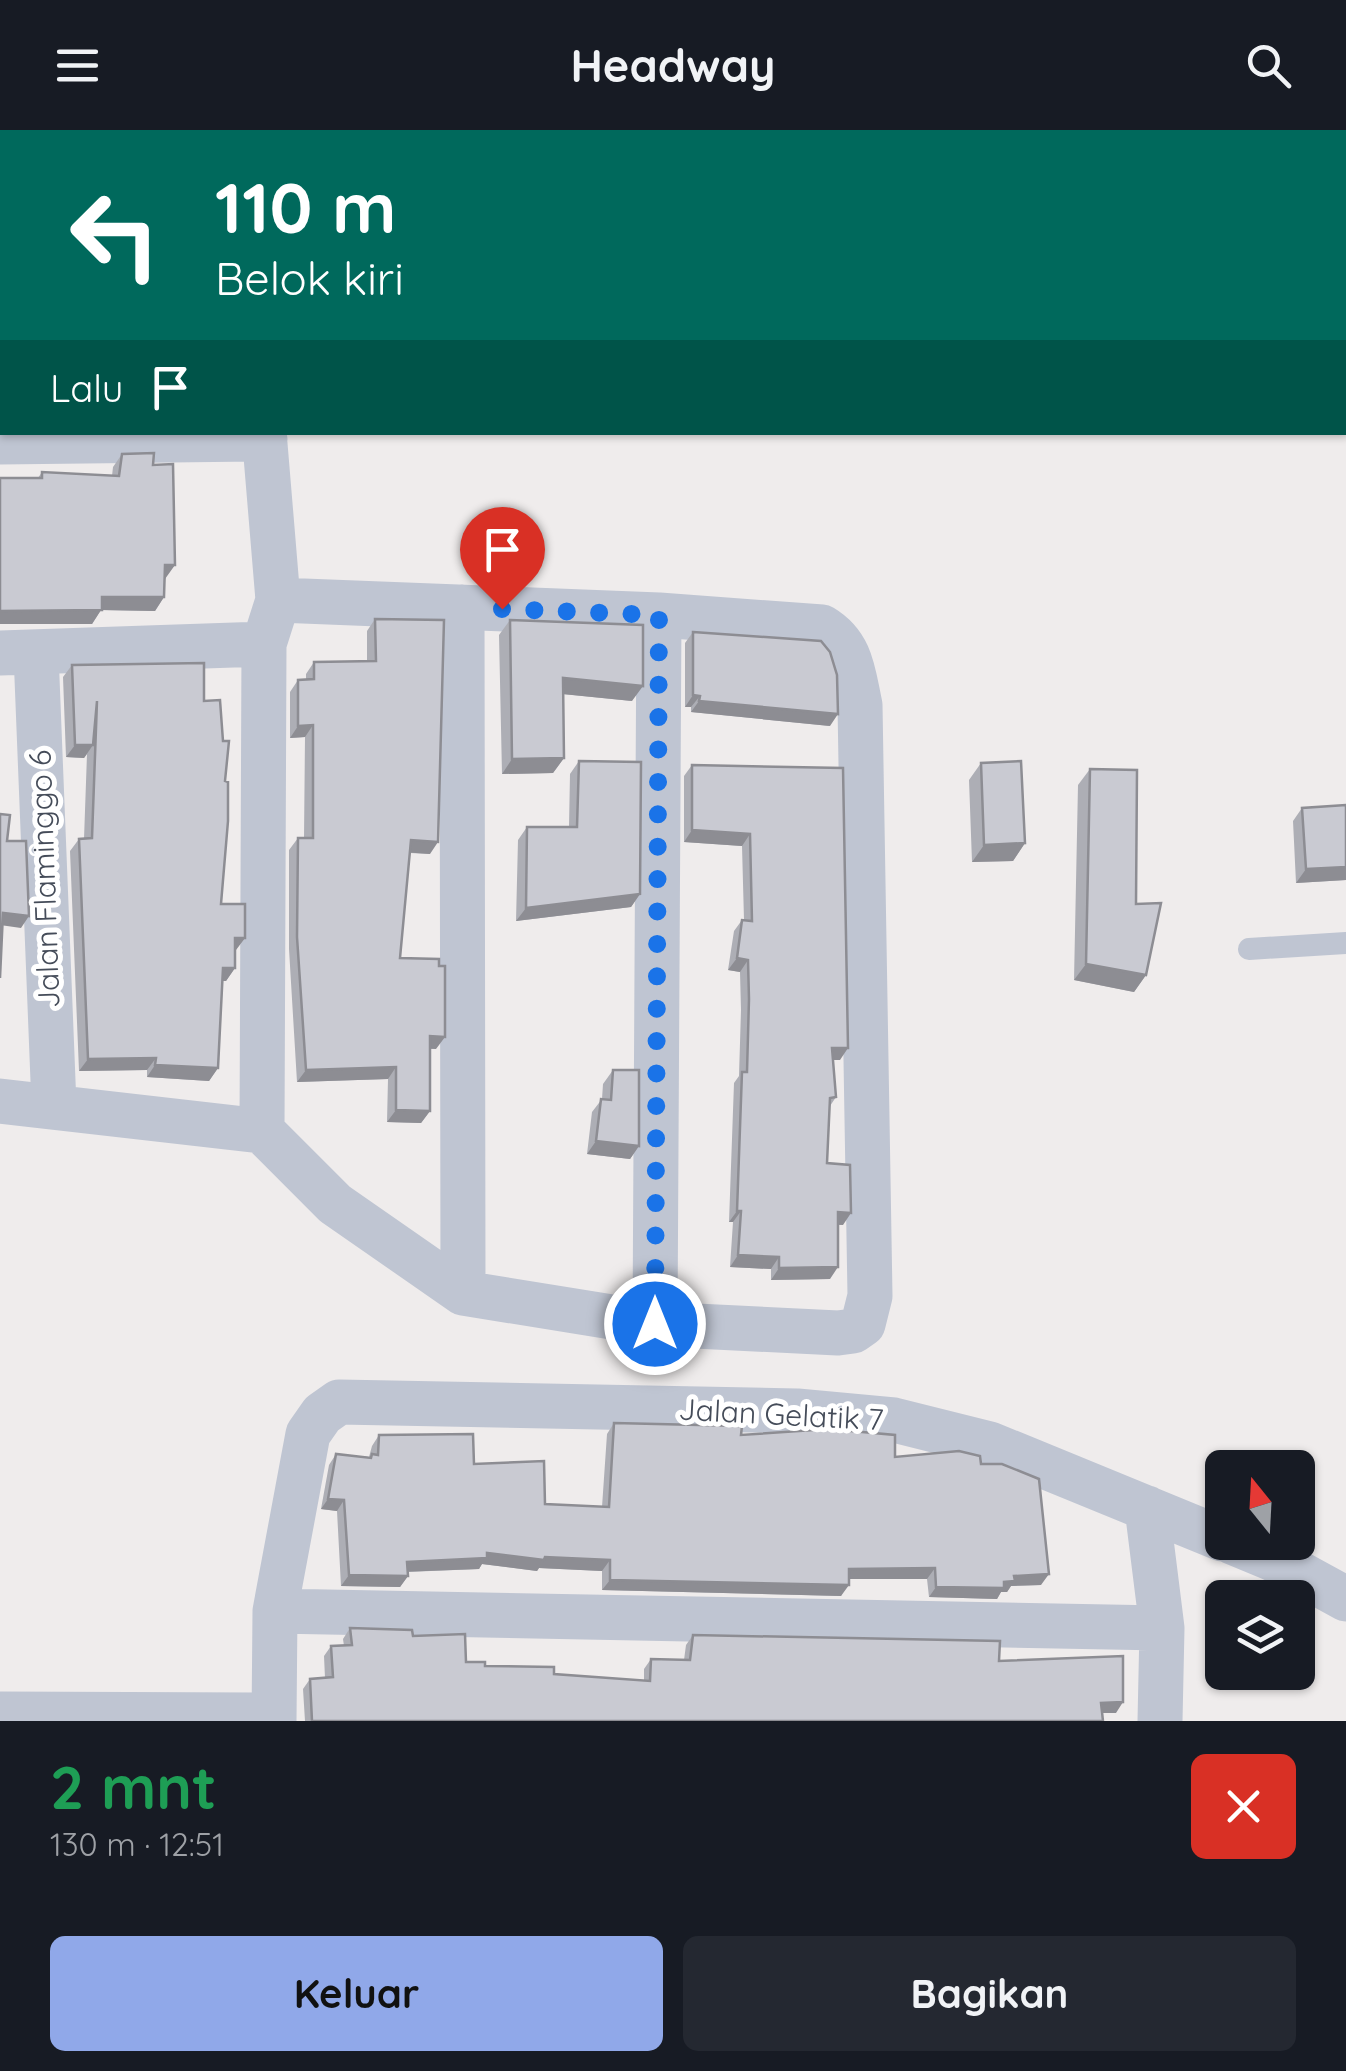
<!DOCTYPE html>
<html lang="id">
<head>
<meta charset="utf-8">
<style>
  :root { --surface:#171b24; --page:#242831; --text:#f1f3f6; --muted:#9ea1a6; --accent:#90a8e9 }
  body { margin:0; font-family:Quicksand,sans-serif; background:var(--page); color:var(--text); height:100vh; display:flex; flex-direction:column; font-size:38px; white-space:nowrap }
  * { box-sizing:border-box; margin:0 }
  p { font-size:32px; color:var(--muted) }
  .icon { flex:none; width:55px; height:55px; fill:none; stroke:currentColor; stroke-width:2; stroke-linecap:round; stroke-linejoin:round }
  .map { position:relative; height:1591px; overflow:hidden }
  .panel { display:flex; flex-direction:column; background:var(--surface); flex:1 }
  .panel>* { flex:none }
  .banner { position:absolute; left:0px; top:0px; width:1348px; height:305px; box-shadow:0 2px 8px #0004; background:#00695c; color:#fff; overflow:hidden }
  .needle { width:65px; rotate:342deg }
  .controls { position:absolute; left:1205px; top:1320px; display:grid; gap:20px }
  .controls a { display:grid; place-items:center; width:110px; height:110px; border-radius:15px; background:var(--surface); box-shadow:0 2px 8px #0004; font-size:50px }
  .pin { position:absolute; display:grid; place-items:center; width:85px; height:85px; color:#fff; margin:-102px -42px; border-radius:50% 50% 50% 0; rotate:-45deg; box-shadow:0 0 10px #0007 }
  .pin .icon { rotate:45deg }
  .me { position:absolute; width:110px; margin:-55px; rotate:0deg; stroke-linejoin:round; filter:drop-shadow(0 0 8px #0008) }
  .turn { display:flex; align-items:center; gap:35px; height:210px; padding:0 50px; font-size:45px }
  .turn .icon { width:130px; height:130px; stroke-width:2.5 }
  .turn b { display:block; font-size:70px; line-height:85px }
  .then { display:flex; align-items:center; height:95px; padding:0 50px; background:#0003; gap:20px; font-size:38px }
  .round { display:grid; place-items:center; flex:none; width:105px; height:105px; border-radius:15px; background:var(--page) }
  .summary { display:flex; align-items:center; justify-content:space-between; height:170px; padding:0 50px }
  h1 { font-size:60px; font-weight:800; line-height:75px; color:#1e9e55 }
  .primary-button { display:flex; gap:20px; margin-top:auto; padding:20px 50px }
  .primary-button a { flex:1; height:115px; border-radius:15px; background:var(--accent); color:#111; font-size:40px; font-weight:800; line-height:115px; text-align:center }
  .primary-button a+a { background:var(--page); color:var(--text) }
  header { display:flex; justify-content:space-between; align-items:center; height:130px; padding:0 50px; background:var(--surface); font-size:45px; font-weight:800 }
  .map>svg:first-child { display:block }
  .lines { fill:none; stroke-linecap:round; stroke-linejoin:round }
  .service { stroke:#bfc5d2; stroke-width:22 }
  .minor { stroke:#bfc5d2; stroke-width:45 }
  .wall { fill:#adaeb5 }
  .shaded-wall { fill:#8d8d93 }
  .building { fill:#c9cad2; stroke:#8d8d93; stroke-width:2.5 }
  .route { stroke:#1a73e8; stroke-width:18; stroke-dasharray:0 32.4 }
  .labels { text-anchor:middle; stroke-width:10; stroke-linejoin:round; paint-order:stroke }
  .street-label { font-size:30px; fill:#454c59; stroke:#fff }
</style>
</head>
<body>
<header><svg class="icon" aria-label="menu" viewBox="0 0 24 24"><path d="M4 6h16M4 12h16M4 18h16"/></svg>Headway<svg class="icon" aria-label="search" viewBox="0 0 24 24"><circle cx="10" cy="10" r="6"/><path d="M15 15l6 6"/></svg></header>
<div class="map">
<svg width="1346" height="1591" viewBox="0 0 1346 1591">
  <rect width="100%" height="100%" fill="#efecec"/>
  <g class="lines">
    <!-- service -->
    <path class="service" d="M1249 819 1346 813"/>
    <!-- minor -->
    <path class="minor" d="M176 0V2
      M337 0V2
      M972 0V2
      M0 113H2
      M0 312 265 309
      M462 477 463 1163
      M0 523 264 514
      M36 523 54 976
      M0 971 262 1001 335 1074 463 1163 655 1194 838 1203 853 1201 863 1194 870 1166 860 575C853 543 852 515 822 497L659 485 278 470
      M262 1001 264 514 278 470 264 302
      M655 1194 659 485
      M1147 1378 1162 1498 1160 1591
      M1232 1412 1273 1429 1346 1469
      M275 1481 1162 1498
      M0 1584 274 1585
      M274 1591 275 1481 308 1304 322 1284 339 1272 797 1281 894 1290 990 1314 1222 1409"/>
  </g>
  <!-- wall -->
  <path class="wall" d="M122 324 153 335 165 449 164 467 155 481 101 480 92 494 38 348 42 342 112 346 113 337Z
    M375 489 430 724 410 723 400 828 436 919H430V981L421 993 387 992 388 949 297 952 289 819V720L298 708H304L305 607 290 608V562L298 550 306 549V544L314 532H367V501Z
    M510 490 632 571 563 564 564 628 553 643 502 644 499 505Z
    M693 502 830 596 691 582V577H685V513Z
    M72 535 204 571 225 651 221 774 245 808 235 820V838L226 851H223L218 938 209 951 147 947V940L79 941 70 721 79 709H84L87 624 84 628 66 627 63 547Z
    M579 631 640 764 631 777 516 791 518 710 527 697H569L570 644Z
    M981 633 1025 713 1013 731 972 732 969 650Z
    M692 635 843 638 840 930H833L836 967 830 976 827 1033 843 1095H838L830 1149 771 1150V1139L730 1137 733 1092H729L734 953 739 946 741 880 740 842 728 840 734 801 742 790H744L742 716 684 712V646Z
    M1090 639 1146 845 1134 862 1074 850 1078 655Z
    M1346 675V750L1296 753 1293 691 1302 678Z
    M613 940 639 1016 630 1029 587 1024 592 982 602 969 603 954Z
    M614 1293 741 1305 895 1327 981 1334 1041 1455 1011 1456 1007 1462H1001L997 1469 929 1467 927 1449H849L841 1466 602 1460V1441L539 1438 537 1441 482 1434 479 1439 407 1442 408 1446 400 1457 341 1456 337 1381 321 1379 329 1335 336 1324 369 1327 372 1316 379 1305 474 1334 545 1374 602 1377 607 1304Z
    M350 1498 413 1506 466 1532 485 1536 554 1544 644 1550V1539L651 1529 684 1530 686 1515 693 1505 999 1531 1116 1583H1102L1103 1591H305L303 1559 310 1549 325 1548 324 1526 331 1516H344L343 1509Z"/>
  <!-- shaded-wall -->
  <path class="shaded-wall" d="M165 435H175L165 449Z
    M102 467H164L155 481 101 480 92 494H0V481Z
    M563 548 643 556 632 571 552 563Z
    M693 565 700 566 691 577H685Z
    M699 571 838 584 830 596 691 582Z
    M313 595 305 607 290 608 298 596Z
    M75 615H93L84 628 66 627Z
    M564 628 553 643 502 644 512 629Z
    M692 700 750 704 742 716 684 712Z
    M411 710 438 712 430 724 402 722Z
    M1025 713 1013 731 972 732 984 715Z
    M1346 737V750L1296 753 1306 739Z
    M640 764 631 777 516 791 526 778Z
    M3 783 29 786 21 798 0 795Z
    M235 808H245L236 820 226 821Z
    M737 828 748 830 740 842 728 840Z
    M1086 834 1146 845 1134 862 1074 850Z
    M223 838H235L226 851H215Z
    M430 906 445 907 436 919 422 918Z
    M832 918H848L840 930H824Z
    M156 928 147 940 79 941 88 929Z
    M155 935 218 938 209 951 147 947Z
    M396 937 388 949 297 952 306 940Z
    M396 980 430 981 421 993 387 992Z
    M596 1011 639 1016 630 1029 587 1024Z
    M737 1081H741L733 1092H729Z
    M838 1082 851 1083 843 1095 830 1094Z
    M738 1125 779 1127 771 1139 730 1137Z
    M838 1137 830 1149 771 1150 779 1138Z
    M328 1369 344 1370 337 1381 321 1379Z
    M487 1423 545 1427 610 1430 602 1441 539 1438 537 1441 482 1434 479 1439 399 1442 407 1432Z
    M935 1438 927 1449H842L849 1439Z
    M1049 1444 1041 1455 1011 1456 1007 1462H1001L997 1469 929 1467 936 1457 1004 1452 1014 1446Z
    M349 1445 408 1446 400 1457 341 1456Z
    M610 1450 849 1455 841 1466 602 1460Z
    M1123 1572 1116 1583H1094L1101 1573Z"/>
  <!-- building -->
  <path class="building" d="M0 0H105L104 2H2V66L0 65Z
    M0 135H2V239H0Z
    M154 323 153 335 173 334 175 435H165L164 467H102V480L0 481V348H42V342L119 346 122 324Z
    M375 489 444 490 438 712 411 710 400 828 439 829V836H445V907L430 906V981L396 980V937L306 940 297 807 298 708H313V595L298 596V550L314 549V532L376 531Z
    M510 490 643 495V556L563 548 564 628 512 629Z
    M693 502 821 511 830 522 837 545 838 584 699 571 700 566 693 565Z
    M204 533V571L220 570 223 611H229L225 651 228 652V691L221 774H245V808H235V838H223L218 938 155 935 156 928 88 929 79 709 92 708 97 571 93 615H75L72 535Z
    M579 631 641 632 640 764 526 778 527 697H577Z
    M1021 631 1025 713 984 715 981 633Z
    M692 635 843 638 848 918H832L836 967 830 968 827 1033 850 1035 851 1083 838 1082V1137L779 1138V1127L738 1125 741 1081H737L742 942H747L749 869 748 830 737 828 742 790 752 791 750 704 692 700Z
    M1090 639 1137 640 1136 774 1161 773 1146 845 1086 834Z
    M1346 675V737L1306 739 1302 678Z
    M0 684 10 685 7 711H26L29 786 3 783 0 848Z
    M613 940H639V1016L596 1011 601 969 611 970Z
    M614 1293 742 1296 741 1305 829 1299 895 1305V1327L959 1321 980 1326 981 1334H1002L1039 1349 1049 1444 1014 1446 1015 1451 1004 1452V1458L936 1457 935 1438 849 1439V1455L610 1450V1430L545 1427 544 1430 487 1423V1428L407 1432 408 1446 349 1445 344 1370 328 1369 336 1324 371 1328 372 1324 378 1325 379 1305 473 1304 474 1334 544 1331 545 1374 609 1377Z
    M350 1498 412 1500 413 1506 465 1504 466 1532H485V1536L554 1537V1544L650 1551 651 1529 690 1530 693 1505 1000 1511 999 1531 1123 1526V1572L1101 1573 1103 1591H312L310 1549 333 1547 331 1516 352 1515Z"/>
  <g class="lines">
    <!-- route -->
    <path class="route" d="M502 479 659 485 655 1194"/>
  </g>
  <g class="labels">
    <!-- street labels -->
    <g class="street-label">
      <text transform="translate(45 749) rotate(-92)" y="10">Jalan Flaminggo 6</text>
      <text transform="translate(781 1285) rotate(3)" y="10">Jalan Gelatik 7</text>
    </g>
  </g>
</svg>
<div class="controls">
<a><svg class="needle" viewBox="-14 -14 28 28"><path d="M0-13l5 13h-10z" fill="#e53935"/><path d="M0 13l5-13h-10z" fill="#9ea1a6"/></svg></a>
<a><svg class="icon" aria-label="layers" viewBox="0 0 24 24"><path d="M12 4l9 5-9 5-9-5zM3 14l9 5 9-5"/></svg></a>
</div>
<div class="pin" style="left:502px;top:479px;background:#d93025"><svg class="icon" aria-label="arrive" viewBox="0 0 24 24"><path d="M6 21V4h12l-3 4 3 4H6"/></svg></div>
<svg class="me" style="left:655px;top:1194px" viewBox="-20 -20 40 40"><circle r="17" fill="#1a73e8" stroke="#fff" stroke-width="3"/><path d="M0-11L8 9 0 5-8 9z" fill="#fff"/></svg>
<div class="banner">
<div class="turn"><svg class="icon" aria-label="left" viewBox="0 0 24 24"><path d="M17 20v-9H6M10 6l-5 5 5 5"/></svg><div><b>110 m</b>Belok kiri</div></div>
<div class="then">Lalu<svg class="icon" aria-label="arrive" viewBox="0 0 24 24"><path d="M6 21V4h12l-3 4 3 4H6"/></svg></div>
</div>
</div>
<section class="panel">
<div class="summary"><div><h1>2 mnt</h1><p>130 m · 12:51</p></div><a class="round" style="background:#d93025;color:#fff"><svg class="icon" aria-label="close" viewBox="0 0 24 24"><path d="M6 6l12 12M18 6L6 18"/></svg></a></div>
<div class="primary-button"><a>Keluar</a><a>Bagikan</a></div>
</section>
</body>
</html>
